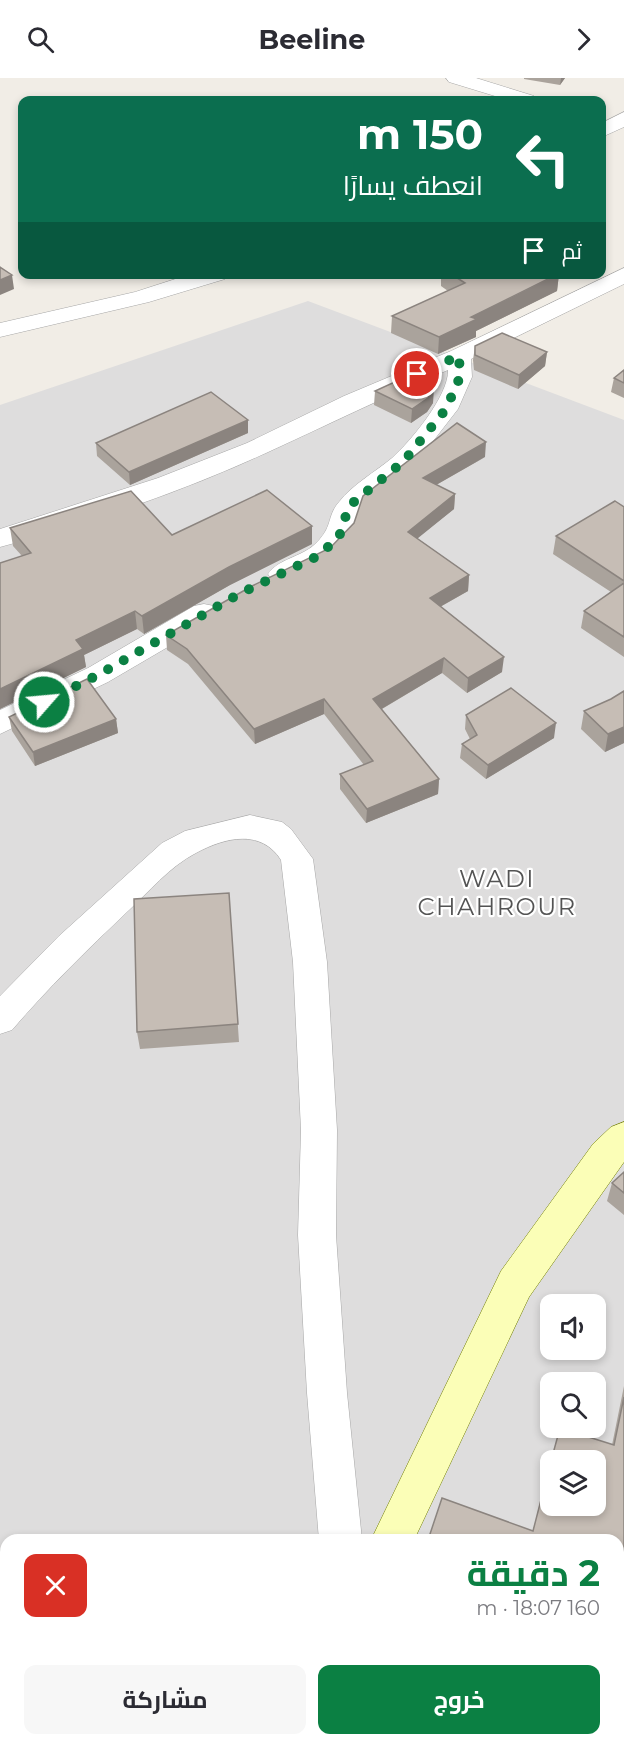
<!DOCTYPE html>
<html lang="ar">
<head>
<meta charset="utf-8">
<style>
  :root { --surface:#fff; --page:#f7f7f7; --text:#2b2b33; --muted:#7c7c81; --accent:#0b8043 }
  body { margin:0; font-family:Montserrat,Cairo,sans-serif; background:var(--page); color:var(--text); direction:rtl; height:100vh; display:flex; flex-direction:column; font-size:22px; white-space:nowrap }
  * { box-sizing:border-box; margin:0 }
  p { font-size:20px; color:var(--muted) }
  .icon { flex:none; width:33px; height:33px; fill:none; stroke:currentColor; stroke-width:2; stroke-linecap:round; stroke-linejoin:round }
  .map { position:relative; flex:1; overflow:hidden; direction:ltr }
  .side { position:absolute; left:0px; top:1456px; width:624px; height:212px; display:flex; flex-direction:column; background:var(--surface); border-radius:18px 18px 0 0; box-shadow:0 3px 9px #0003; direction:rtl }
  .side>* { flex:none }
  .hud { position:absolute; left:18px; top:18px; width:588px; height:183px; border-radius:12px; box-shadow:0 3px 9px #0003; direction:rtl; background:#0b6e4f; color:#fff; overflow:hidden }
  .controls { position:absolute; left:540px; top:1216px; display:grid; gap:12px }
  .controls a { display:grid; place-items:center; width:66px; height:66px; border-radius:12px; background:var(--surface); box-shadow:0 3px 9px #0003; font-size:30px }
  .pin { position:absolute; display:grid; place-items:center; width:51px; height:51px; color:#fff; margin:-26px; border:3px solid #fff; border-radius:50%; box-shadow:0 2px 6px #0007 }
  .me { position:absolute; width:66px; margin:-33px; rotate:63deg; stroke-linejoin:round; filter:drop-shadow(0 0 4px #0008) }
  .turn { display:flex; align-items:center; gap:21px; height:126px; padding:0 24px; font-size:27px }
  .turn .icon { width:78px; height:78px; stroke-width:2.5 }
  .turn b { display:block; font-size:42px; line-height:51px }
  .then { display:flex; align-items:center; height:57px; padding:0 24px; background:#0003; gap:12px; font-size:22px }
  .round { display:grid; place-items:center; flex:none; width:63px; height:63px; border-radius:12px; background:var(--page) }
  .summary { display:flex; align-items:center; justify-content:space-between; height:102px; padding:0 24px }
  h1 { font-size:36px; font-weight:700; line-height:45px; color:var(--accent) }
  .primary-button { display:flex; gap:12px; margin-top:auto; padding:12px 24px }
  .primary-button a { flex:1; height:69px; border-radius:12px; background:var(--accent); color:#fff; font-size:24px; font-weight:700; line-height:69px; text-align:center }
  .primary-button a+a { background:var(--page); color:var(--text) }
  header { display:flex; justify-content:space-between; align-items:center; height:78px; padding:0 24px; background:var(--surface); font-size:27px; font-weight:700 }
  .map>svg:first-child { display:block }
  .residential { fill:#dedddd; fill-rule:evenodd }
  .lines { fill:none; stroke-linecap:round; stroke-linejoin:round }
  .minor-casing { stroke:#a7a7a7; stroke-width:1 }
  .secondary-casing { stroke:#717e00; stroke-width:1 }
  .minor { fill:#fff; fill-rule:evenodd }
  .secondary { fill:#fbfeb7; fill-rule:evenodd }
  .wall { fill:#aaa39c }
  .shaded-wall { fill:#8b847f }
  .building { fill:#c6bdb5; stroke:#8b847f; stroke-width:1.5 }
  .route { stroke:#0b8043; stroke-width:10; stroke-dasharray:0 18 }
  .labels { text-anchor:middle; stroke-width:4.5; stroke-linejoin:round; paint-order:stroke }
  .quarter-label { font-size:24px; letter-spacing:1.5px; fill:#535353; stroke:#fff }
</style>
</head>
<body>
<header><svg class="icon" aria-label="forward" viewBox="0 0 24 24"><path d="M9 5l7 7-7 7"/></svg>Beeline<svg class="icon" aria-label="search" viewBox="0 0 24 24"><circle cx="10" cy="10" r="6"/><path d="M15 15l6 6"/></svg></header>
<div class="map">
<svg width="624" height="1667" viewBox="0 0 624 1667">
  <rect width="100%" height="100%" fill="#f1ede6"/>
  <!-- residential -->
  <path class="residential" d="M308 223 624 342V1667H0V327ZM550 1227H596V1272H550ZM550 1305H596V1350H550ZM550 1383H596V1428H550ZM6 1462H618V1662H6Z"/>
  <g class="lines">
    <defs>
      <path id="minor" d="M446 0H476L534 18 537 22H508L449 4Z
        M624 34V49L602 59V45Z
        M624 190V206L471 281 472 299 458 331 413 389 361 432 349 465 328 484 292 502 282 505 272 502 268 496C278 481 301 479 314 467 334 449 326 439 339 424 352 407 375 394 392 380 411 363 449 317 448 292 386 318 327 347 266 375 181 414 90 445 0 469V451L158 400 247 365 344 318 451 273Z
        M191 196H228L225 201 149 224 0 259V245L135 214Z
        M204 526 214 528 218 535 214 542 108 604 0 656V632L88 590 194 528Z
        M250 737 282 744 291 751 313 781 327 884 337 1052 336 1157 347 1315 362 1462H319L307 1315 298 1157 301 1052 293 884 281 782C261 751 226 759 196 775 169 789 149 814 127 834 87 872 48 910 12 952L0 956V918L59 858 162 765 185 753Z
        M306 1662H352L353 1667H307Z"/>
      <path id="secondary" d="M624 1044V1084L529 1219 414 1462H371L501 1193 593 1066 611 1049Z
        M265 1662H312L310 1667H263Z"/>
    </defs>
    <!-- minor casing -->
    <use href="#minor" class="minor-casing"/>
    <!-- secondary casing -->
    <use href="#secondary" class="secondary-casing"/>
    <!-- minor -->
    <use href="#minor" class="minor"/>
    <!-- secondary -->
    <use href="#secondary" class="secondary"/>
  </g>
  <!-- wall -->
  <path class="wall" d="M524 0H565L560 7 524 1Z
    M441 196H559L557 213 476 253V259L438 276 391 255 392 238 448 213 441 208Z
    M475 268 547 274 545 288 518 311 474 292 473 282Z
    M624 292V320L611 314 614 300Z
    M375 313 433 325 427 334 411 345 374 327Z
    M248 355 130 407 97 378 96 365Z
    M485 379 436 407 455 416 454 431 417 460 469 497 468 513 440 529 502 594 467 615 442 595 382 631 439 701 438 716 366 745 340 711V696L364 687 324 636 255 666 188 586 167 572 166 557 330 470 354 445Z
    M624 429V579L581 550 584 533 611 514 553 476 556 458Z
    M10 450 172 457 312 466 230 507 144 556 137 551 84 577 86 589 0 631V485L22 478 13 468Z
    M624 613V665L605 674 581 651 584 633 611 621Z
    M466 637 554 660 486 701 460 680 462 666 470 661 465 651Z
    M9 639 116 641 118 655 35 688 12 653Z
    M229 815 239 964 140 971 137 954Z
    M624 1094V1137L607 1123 612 1105Z
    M624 1308V1667H477L478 1662H618L533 1453 550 1384V1428L596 1383H551L560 1350 612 1367Z"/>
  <!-- shaded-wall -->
  <path class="shaded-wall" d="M561 0H565L560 7Z
    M559 196 557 213 476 253V259L438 276 439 259 471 239Z
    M12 197 14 211 0 217V202Z
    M547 274 545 288 518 311 519 297Z
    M434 311 433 325 427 334 411 345 412 331Z
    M248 342V355L130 407 129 394Z
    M486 364 485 379 422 415 423 400Z
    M455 416 454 431 407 469 408 454Z
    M312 448V466L230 507 144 556 142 538 229 489Z
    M469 497 468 513 429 535 430 520Z
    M135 533 137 551 84 577 86 589 0 631V611L76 562Z
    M504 579 502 594 467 615 468 600Z
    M444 580 442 595 373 636V621Z
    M324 621V636L255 666 254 651Z
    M116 641 118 655 35 688 33 674Z
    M556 645 554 660 486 701 488 687Z
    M624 649V665L605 674 608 656Z
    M439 701 438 716 366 745 367 731Z"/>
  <!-- building -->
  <path class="building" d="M0 189 12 197 0 202Z
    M451 196H558L471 239 477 241 439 259 392 238 465 205Z
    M502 255 547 274 519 297 475 277V268Z
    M421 292 434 311 428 320 412 331 375 313Z
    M624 292V305L614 300Z
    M211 314 248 342 129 394 96 365Z
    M457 345 486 364 423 400 455 416 408 454 469 497 430 520 504 579 468 600 444 580 373 621 439 701 367 731 340 696 373 683 324 621 254 651 187 571 166 557 252 508 330 470 354 445 363 418Z
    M267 412 312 448 229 489 142 538 135 533 76 562 83 571 0 611V485L31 475 10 450 131 413 172 457Z
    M615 423 624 429V503L556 458Z
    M624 505V559L584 533Z
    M87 601 116 641 33 674 9 639Z
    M511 610 556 645 488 687 462 666 477 657 466 637Z
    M624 613V649L608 656 584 633 611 621Z
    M229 815 238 946 137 954 134 821Z
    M624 1094V1115L612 1105Z
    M624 1319V1667H478L479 1662H618V1462H428L442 1420 533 1453 550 1387V1428H596V1383H551L560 1350 614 1367Z"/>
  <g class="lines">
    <!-- route -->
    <path class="route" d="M44 624 98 597 241 515 318 478 339 459 349 428 404 383 446 331 460 299 459 278 417 296"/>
  </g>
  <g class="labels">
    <!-- quarter labels -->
    <g class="quarter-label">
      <text x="497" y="809">WADI<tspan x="497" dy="28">CHAHROUR</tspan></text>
    </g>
  </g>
</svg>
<div class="controls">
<a><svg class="icon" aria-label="sound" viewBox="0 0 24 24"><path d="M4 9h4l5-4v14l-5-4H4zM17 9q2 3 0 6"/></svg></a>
<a><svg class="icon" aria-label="search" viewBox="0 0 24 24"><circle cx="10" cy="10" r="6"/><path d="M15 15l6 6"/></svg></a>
<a><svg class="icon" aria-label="layers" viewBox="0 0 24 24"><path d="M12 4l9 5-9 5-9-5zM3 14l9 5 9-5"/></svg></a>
</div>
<div class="pin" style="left:417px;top:296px;background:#d93025"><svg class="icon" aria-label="arrive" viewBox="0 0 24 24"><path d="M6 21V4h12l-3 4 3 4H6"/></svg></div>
<svg class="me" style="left:44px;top:624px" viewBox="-20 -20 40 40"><circle r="17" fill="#0b8043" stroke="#fff" stroke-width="3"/><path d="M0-11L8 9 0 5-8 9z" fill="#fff"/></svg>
<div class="hud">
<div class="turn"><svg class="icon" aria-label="left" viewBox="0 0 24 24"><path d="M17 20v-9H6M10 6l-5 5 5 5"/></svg><div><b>150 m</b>انعطف يسارًا</div></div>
<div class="then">ثم<svg class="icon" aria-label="arrive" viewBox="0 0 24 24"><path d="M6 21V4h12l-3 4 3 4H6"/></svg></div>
</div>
<section class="side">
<div class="summary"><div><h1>2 دقيقة</h1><p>160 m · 18:07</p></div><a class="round" style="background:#d93025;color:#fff"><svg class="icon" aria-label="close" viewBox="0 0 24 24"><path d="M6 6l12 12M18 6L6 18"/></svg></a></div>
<div class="primary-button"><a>خروج</a><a>مشاركة</a></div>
</section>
</div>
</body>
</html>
